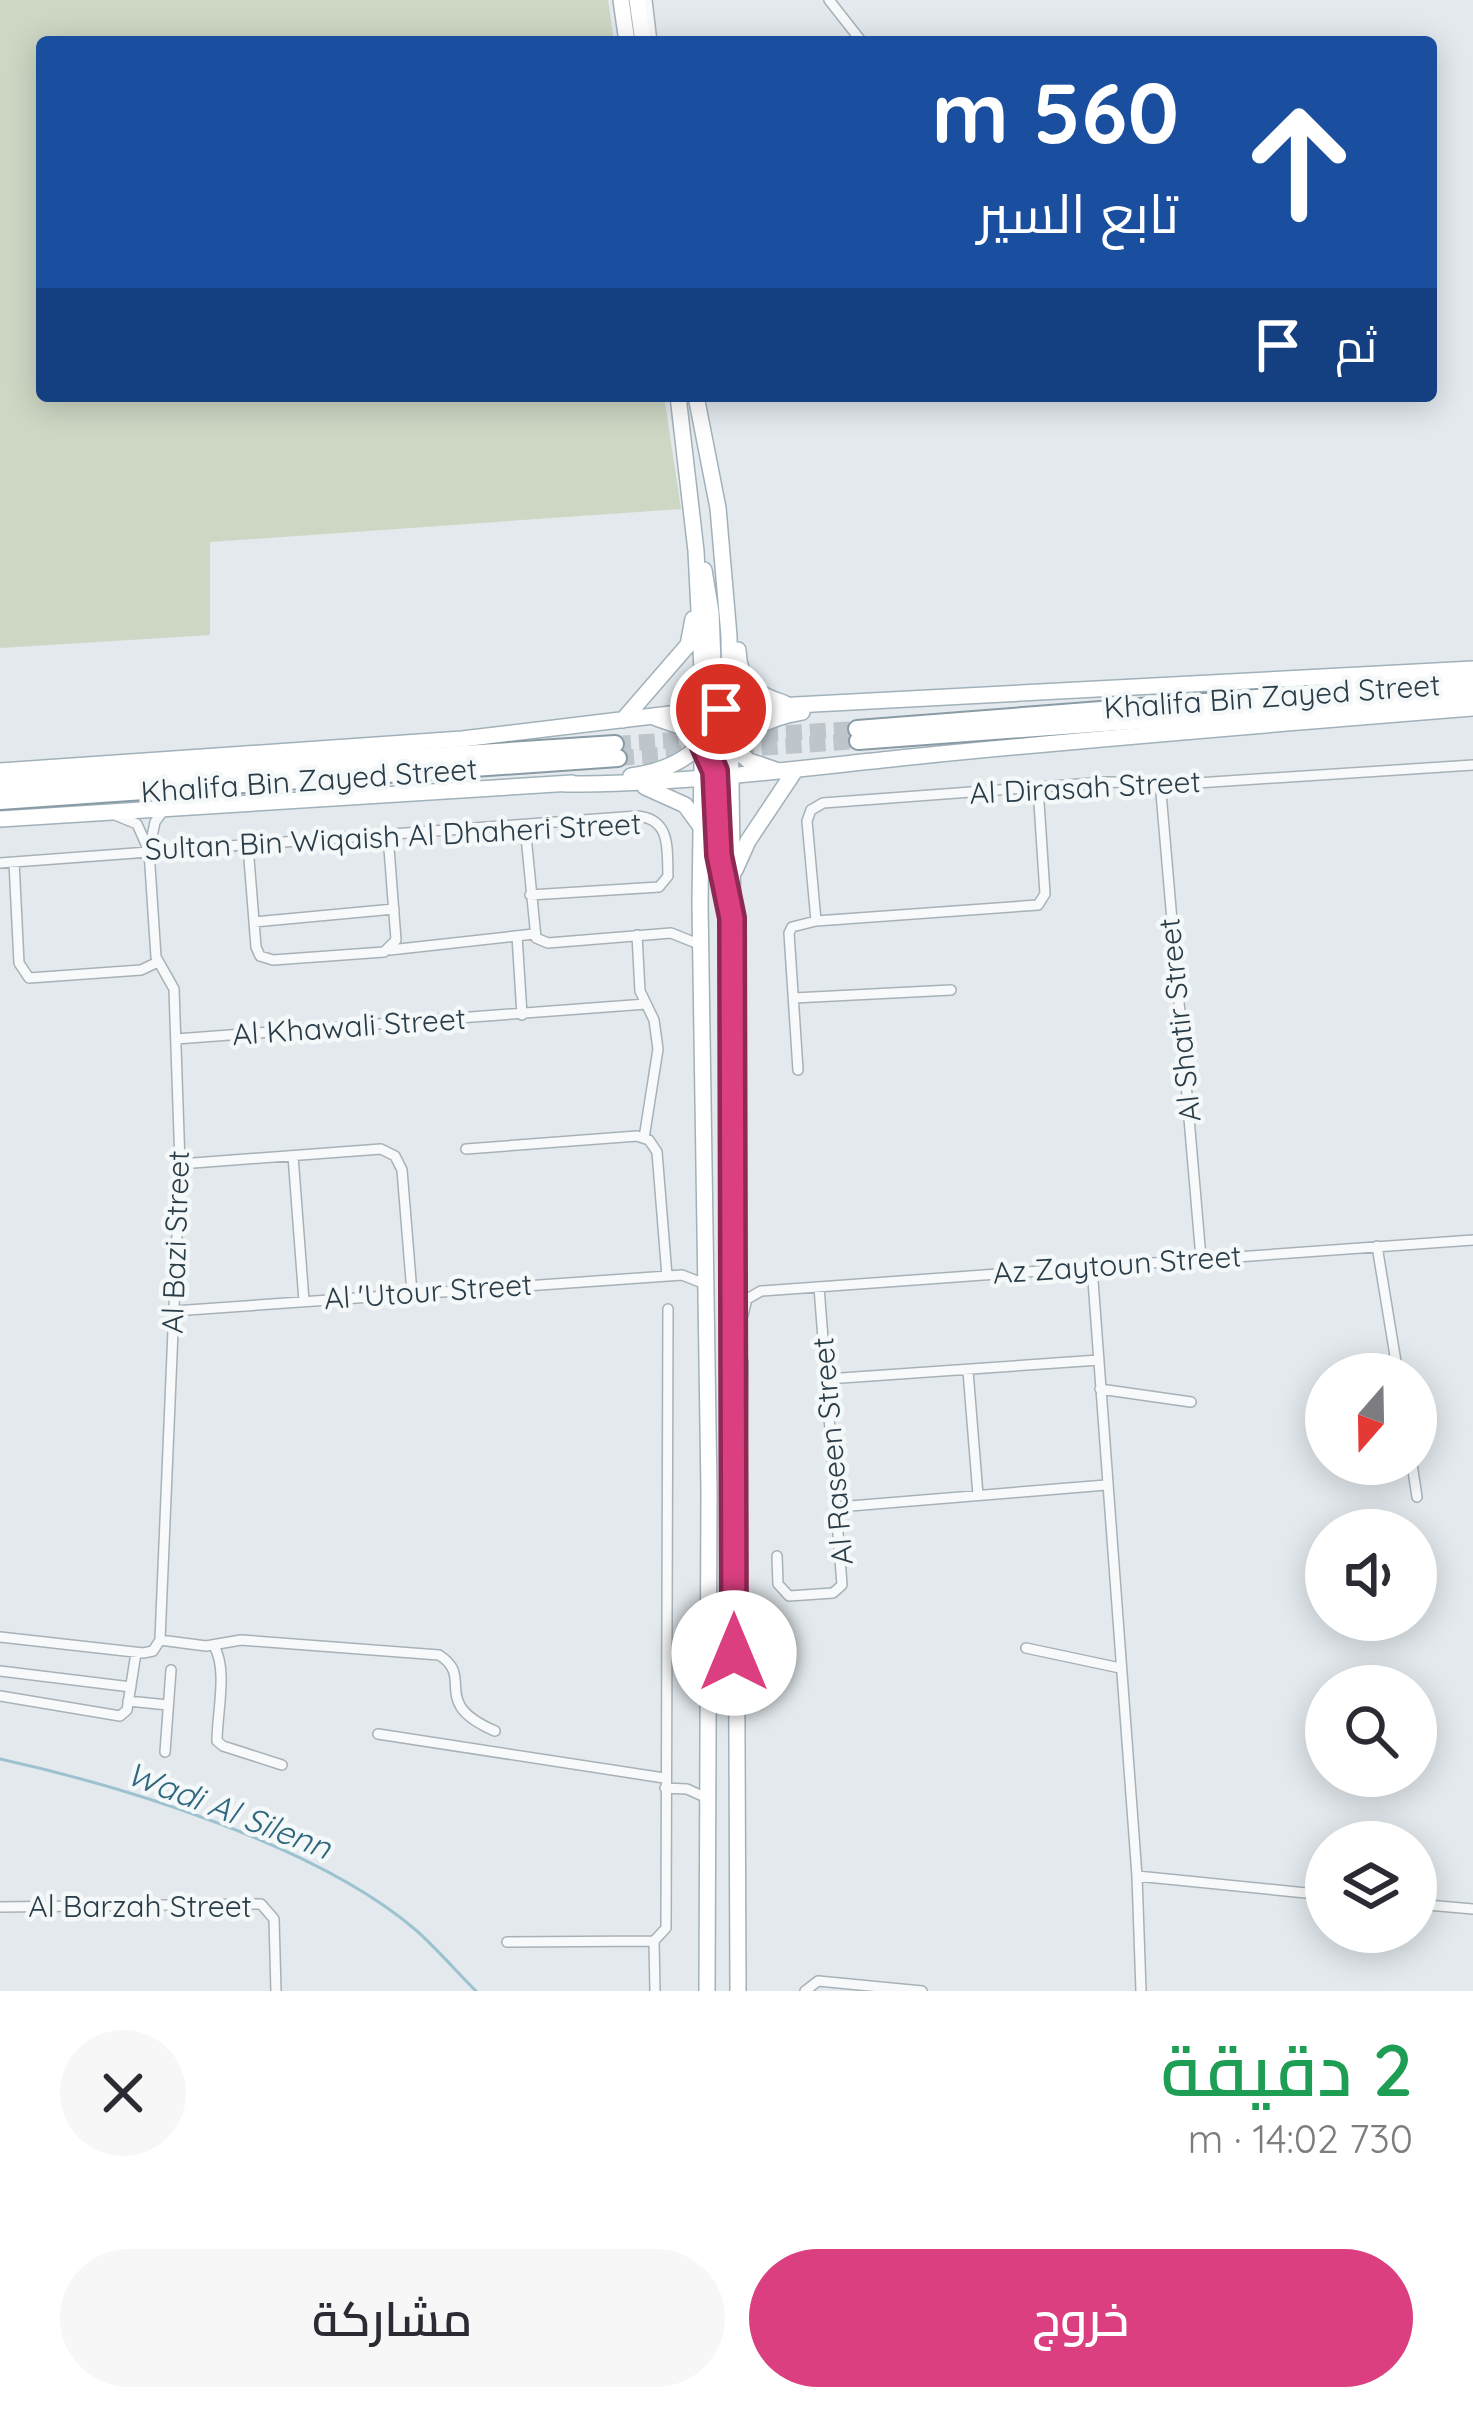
<!DOCTYPE html>
<html lang="ar">
<head>
<meta charset="utf-8">
<style>
  :root { --surface:#fff; --page:#f7f7f7; --text:#2b2b33; --muted:#7c7c81; --accent:#db3f7f }
  body { margin:0; font-family:Quicksand,Cairo,sans-serif; background:var(--page); color:var(--text); direction:rtl; height:100vh; display:flex; flex-direction:column; font-size:45px; white-space:nowrap }
  * { box-sizing:border-box; margin:0 }
  p { font-size:39px; color:var(--muted) }
  .icon { flex:none; width:66px; height:66px; fill:none; stroke:currentColor; stroke-width:2; stroke-linecap:round; stroke-linejoin:round }
  .map { position:relative; height:1991px; overflow:hidden; direction:ltr }
  .sheet { display:flex; flex-direction:column; background:var(--surface); flex:1 }
  .sheet>* { flex:none }
  .top-card { position:absolute; left:36px; top:36px; width:1401px; height:366px; border-radius:12px; box-shadow:0 6px 30px #0003; direction:rtl; background:#1a4fa0; color:#fff; overflow:hidden }
  .needle { width:78px; rotate:200deg }
  .buttons { position:absolute; left:1305px; top:1353px; display:grid; gap:24px }
  .buttons a { display:grid; place-items:center; width:132px; height:132px; border-radius:50%; background:var(--surface); box-shadow:0 6px 30px #0003; font-size:60px }
  .pin { position:absolute; display:grid; place-items:center; width:102px; height:102px; color:#fff; margin:-51px; border:6px solid #fff; border-radius:50%; box-shadow:0 3px 12px #0007 }
  .me { position:absolute; width:132px; margin:-66px; rotate:0deg; stroke-linejoin:round; filter:drop-shadow(0 0 9px #0008) }
  .turn { display:flex; align-items:center; gap:42px; height:252px; padding:0 60px; font-size:54px }
  .turn .icon { width:156px; height:156px; stroke-width:2.5 }
  .turn b { display:block; font-size:84px; line-height:102px }
  .then { display:flex; align-items:center; height:114px; padding:0 60px; background:#0003; gap:24px; font-size:45px }
  .round { display:grid; place-items:center; flex:none; width:126px; height:126px; border-radius:63px; background:var(--page) }
  .headline { display:flex; align-items:center; justify-content:space-between; height:204px; padding:0 60px }
  h1 { font-size:72px; font-weight:600; line-height:90px; color:#1e9e55 }
  .button { display:flex; gap:24px; margin-top:auto; padding:24px 60px }
  .button a { flex:1; height:138px; border-radius:72px; background:var(--accent); color:#fff; font-size:48px; font-weight:600; line-height:138px; text-align:center }
  .button a+a { background:var(--page); color:var(--text) }
  .map>svg:first-child { display:block }
  .green { fill:#ced7c4 }
  .lines { fill:none; stroke-linecap:round; stroke-linejoin:round }
  .stream { stroke:#9cc2cf; stroke-width:3 }
  .highway-tunnel { stroke:#bec6cc; stroke-width:16; stroke-dasharray:16 8; stroke-linecap:butt }
  .street-casing { stroke:#a7b2b8; stroke-width:12 }
  .primary-casing { stroke:#a1b1ba; stroke-width:18 }
  .highway-casing { stroke:#899ba5; stroke-width:20 }
  .street { stroke:#f7f9fa; stroke-width:9 }
  .primary { stroke:#fff; stroke-width:15 }
  .highway { stroke:#fff; stroke-width:16 }
  .route-casing { stroke:#8e2953; stroke-width:30 }
  .route { stroke:#db3f7f; stroke-width:21 }
  .labels { text-anchor:middle; stroke-width:9; stroke-linejoin:round; paint-order:stroke }
  .street-label { font-size:30px; fill:#293c47; stroke:#f4f8f9 }
  .water-label { font-size:33px; font-style:italic; fill:#2f677f; stroke:#f4f8f9 }
</style>
</head>
<body>
<div class="map">
<svg width="1473" height="1991" viewBox="0 0 1473 1991">
  <rect width="100%" height="100%" fill="#e3e9ed"/>
  <!-- green -->
  <path class="green" d="M0 0H608L614 42H42V396H664L681 509 210 542V635L0 648Z"/>
  <g class="lines">
    <!-- stream -->
    <path class="stream" d="M0 1759C127 1787 319 1846 417 1931 438 1950 456 1971 476 1991"/>
    <!-- highway-tunnel -->
    <path class="highway-tunnel" d="M738 736 857 729
      M615 744 706 738
      M618 758 858 741"/>
    <defs>
      <path id="street" d="M647 0 652 42
        M829 0 862 42
        M1160 781 1201 1258
        M115 815 137 824 149 851
        M525 826 536 938 548 943 671 933 701 945
        M248 846 256 947 260 956 273 960 384 952 396 940 388 835
        M14 862 19 963 29 978 141 970 158 962
        M0 863 637 816C671 819 667 848 668 876L659 887 530 895
        M816 921 807 821 811 810 823 803 1106 782 1197 783 1473 765
        M254 922 394 909
        M637 935 640 991 654 1020 658 1049 644 1138
        M517 936 522 1015
        M390 950 534 934
        M794 998 951 990
        M176 1039 646 1004
        M798 1070 789 933 792 927 816 921 1038 905 1045 894 1038 787
        M466 1149 637 1136 649 1140 657 1152 667 1276
        M293 1156 304 1301
        M180 1164 381 1149 395 1156 402 1170 412 1293
        M1377 1246 1398 1374
        M1092 1267 1137 1876 1141 1991
        M174 1311 682 1275 705 1284
        M743 1315 747 1299 761 1291 1473 1240
        M968 1371 978 1495
        M827 1379 1099 1360
        M1100 1389 1191 1402
        M1412 1464 1417 1497
        M741 1501 743 1362
        M838 1507 1106 1485
        M777 1556 778 1584 789 1596 833 1593 842 1585 819 1287
        M0 1637 143 1653 153 1651 160 1640 180 1164 174 989 156 957 149 851 155 822 163 811
        M160 1640 206 1646 241 1640 439 1655C476 1678 428 1702 495 1731
        M214 1646C228 1670 217 1712 217 1741L223 1746 282 1765
        M1026 1648 1120 1668
        M0 1671 131 1687
        M0 1696 120 1716 127 1710 136 1653
        M128 1701 168 1705
        M378 1734 664 1778
        M165 1752 171 1670
        M665 1788 687 1789 709 1799
        M1137 1876 1326 1895
        M1416 1904 1473 1909
        M0 1907 261 1904 274 1919 276 1991
        M654 1941 655 1991
        M507 1942 654 1941 666 1928 668 1309
        M805 1991 818 1981 922 1991"/>
      <path id="primary" d="M621 0 627 42
        M637 0 643 42
        M678 396 696 551 703 690 700 904 709 1491 707 1991
        M696 396 718 508 729 636 734 1002 738 1991
        M704 570 711 612 715 713
        M738 650C739 682 755 694 784 703
        M656 718 682 727 706 748
        M623 720 688 645 693 619
        M725 741 749 761 776 770
        M715 770 723 884
        M0 771 462 739 703 710 1473 669
        M631 776C679 769 707 750 722 703
        M702 780C725 742 758 719 802 712
        M565 784C682 784 794 769 910 757 1097 738 1285 723 1473 708
        M645 787 685 805 701 827
        M0 819 572 783
        M735 870 748 841 794 772"/>
      <path id="highway" d="M857 729 1473 681
        M858 741 1473 696
        M0 785 615 744
        M0 801 618 758"/>
    </defs>
    <!-- street casing -->
    <use href="#street" class="street-casing"/>
    <!-- primary casing -->
    <use href="#primary" class="primary-casing"/>
    <!-- highway casing -->
    <use href="#highway" class="highway-casing"/>
    <!-- street -->
    <use href="#street" class="street"/>
    <!-- primary -->
    <use href="#primary" class="primary"/>
    <!-- highway -->
    <use href="#highway" class="highway"/>
  </g>
  <g class="lines">
    <defs>
      <path id="route" d="M721 709 703 744 715 771 719 855 732 918 734 1653"/>
    </defs>
    <!-- route casing -->
    <use href="#route" class="route-casing"/>
    <!-- route -->
    <use href="#route" class="route"/>
  </g>
  <g class="labels">
    <!-- street labels -->
    <g class="street-label">
      <text transform="translate(1272 697) rotate(-4)" y="10">Khalifa Bin Zayed Street</text>
      <text transform="translate(309 781) rotate(-4)" y="10">Khalifa Bin Zayed Street</text>
      <text transform="translate(1085 788) rotate(-3)" y="10">Al Dirasah Street</text>
      <text transform="translate(393 837) rotate(-3)" y="10">Sultan Bin Wiqaish Al Dhaheri Street</text>
      <text transform="translate(1180 1020) rotate(-96)" y="10">Al Shatir Street</text>
      <text transform="translate(349 1027) rotate(-4)" y="10">Al Khawali Street</text>
      <text transform="translate(176 1242) rotate(-88)" y="10">Al Bazi Street</text>
      <text transform="translate(1117 1265) rotate(-4)" y="10">Az Zaytoun Street</text>
      <text transform="translate(428 1292) rotate(-4)" y="10">Al 'Utour Street</text>
      <text transform="translate(833 1451) rotate(-95)" y="10">Al Raseen Street</text>
      <text x="140" y="1917">Al Barzah Street</text>
    </g>
    <!-- water labels -->
    <g class="water-label">
      <text transform="translate(229 1810) rotate(21)" y="12">Wadi Al Silenn</text>
    </g>
  </g>
</svg>
<div class="buttons">
<a><svg class="needle" viewBox="-14 -14 28 28"><path d="M0-13l5 13h-10z" fill="#e53935"/><path d="M0 13l5-13h-10z" fill="#7c7c81"/></svg></a>
<a><svg class="icon" aria-label="sound" viewBox="0 0 24 24"><path d="M4 9h4l5-4v14l-5-4H4zM17 9q2 3 0 6"/></svg></a>
<a><svg class="icon" aria-label="search" viewBox="0 0 24 24"><circle cx="10" cy="10" r="6"/><path d="M15 15l6 6"/></svg></a>
<a><svg class="icon" aria-label="layers" viewBox="0 0 24 24"><path d="M12 4l9 5-9 5-9-5zM3 14l9 5 9-5"/></svg></a>
</div>
<div class="pin" style="left:721px;top:709px;background:#d93025"><svg class="icon" aria-label="arrive" viewBox="0 0 24 24"><path d="M6 21V4h12l-3 4 3 4H6"/></svg></div>
<svg class="me" style="left:734px;top:1653px" viewBox="-20 -20 40 40"><circle r="19" fill="#fff"/><path d="M0-13L10 11 0 6-10 11z" fill="#db3f7f"/></svg>
<div class="top-card">
<div class="turn"><svg class="icon" aria-label="ahead" viewBox="0 0 24 24"><path d="M12 20V5M6 11l6-6 6 6"/></svg><div><b>560 m</b>تابع السير</div></div>
<div class="then">ثم<svg class="icon" aria-label="arrive" viewBox="0 0 24 24"><path d="M6 21V4h12l-3 4 3 4H6"/></svg></div>
</div>
</div>
<section class="sheet">
<div class="headline"><div><h1>2 دقيقة</h1><p>730 m · 14:02</p></div><a class="round"><svg class="icon" aria-label="close" viewBox="0 0 24 24"><path d="M6 6l12 12M18 6L6 18"/></svg></a></div>
<div class="button"><a>خروج</a><a>مشاركة</a></div>
</section>
</body>
</html>
